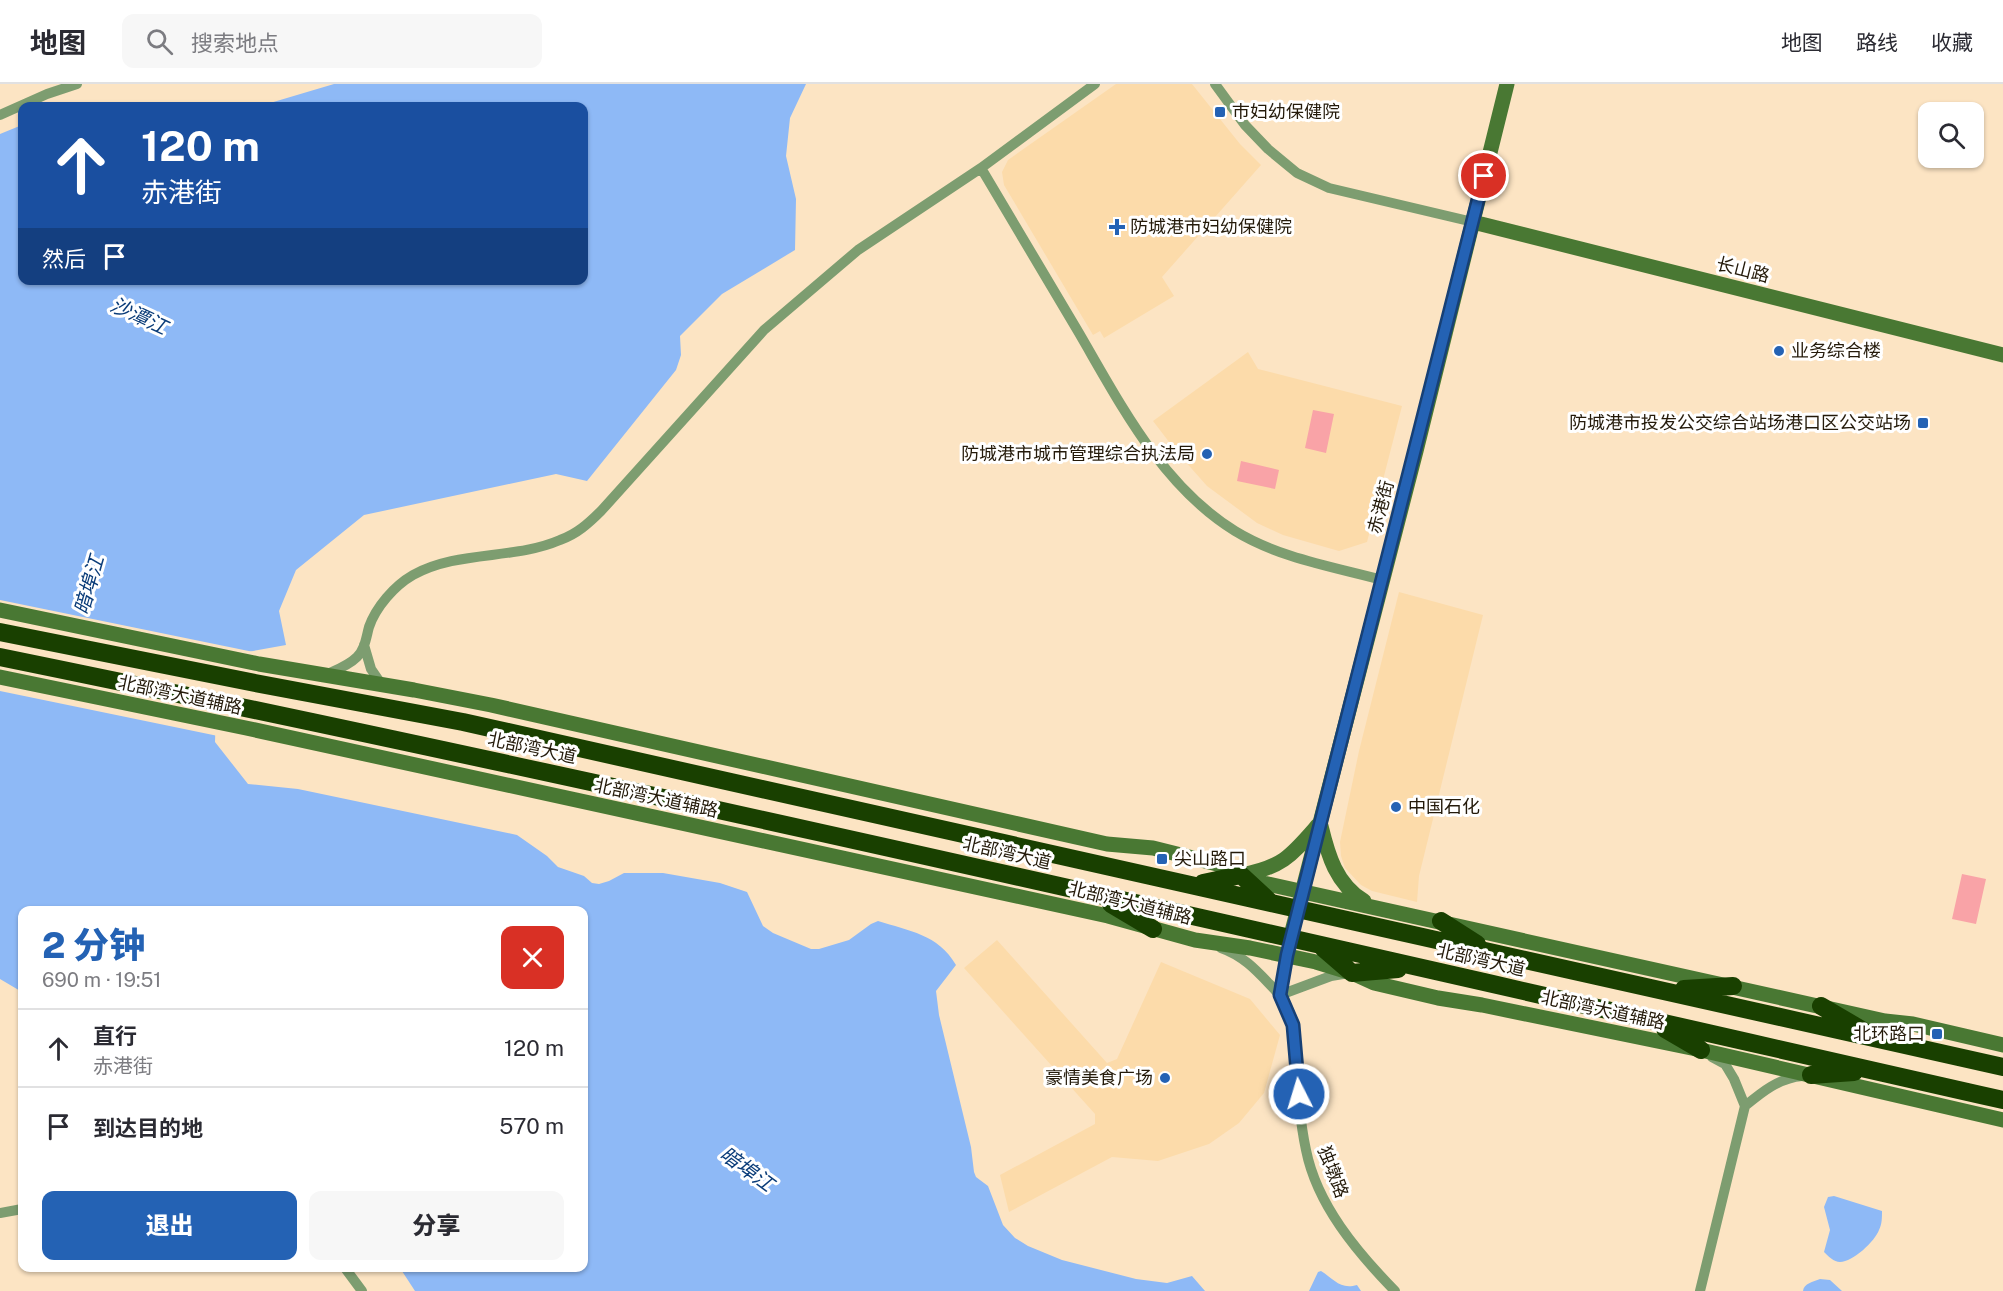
<!DOCTYPE html>
<html lang="zh">
<head>
<meta charset="utf-8">
<style>
  :root { --surface:#fff; --page:#f7f7f7; --text:#2b2b33; --muted:#7c7c81; --line:#e1e1e2; --accent:#2462b4 }
  body { margin:0; font-family:"Public Sans","Noto Sans SC",sans-serif; background:var(--page); color:var(--text); height:100vh; display:flex; flex-direction:column; font-size:22px; white-space:nowrap }
  * { box-sizing:border-box; margin:0 }
  p { font-size:20px; color:var(--muted) }
  .icon { flex:none; width:33px; height:33px; fill:none; stroke:currentColor; stroke-width:2; stroke-linecap:round; stroke-linejoin:round }
  .map { position:relative; flex:1; overflow:hidden }
  .drawer { position:absolute; left:18px; top:822px; width:570px; height:366px; display:flex; flex-direction:column; background:var(--surface); border-radius:12px; box-shadow:0 2px 4px #0004 }
  .drawer>* { flex:none }
  .banner { position:absolute; left:18px; top:18px; width:570px; height:183px; border-radius:12px; box-shadow:0 2px 4px #0004; background:#1a4fa0; color:#fff; overflow:hidden }
  .controls { position:absolute; left:1918px; top:18px; display:grid; gap:12px }
  .controls a { display:grid; place-items:center; width:66px; height:66px; border-radius:12px; background:var(--surface); box-shadow:0 2px 4px #0004; font-size:30px }
  .pin { position:absolute; display:grid; place-items:center; width:51px; height:51px; color:#fff; margin:-26px; border:3px solid #fff; border-radius:50%; box-shadow:0 2px 6px #0007 }
  .me { position:absolute; width:66px; margin:-33px; rotate:355deg; stroke-linejoin:round; filter:drop-shadow(0 0 4px #0008) }
  .turn { display:flex; align-items:center; gap:21px; height:126px; padding:0 24px; font-size:27px }
  .turn .icon { width:78px; height:78px; stroke-width:2.5 }
  .turn b { display:block; font-size:42px; line-height:51px }
  .then { display:flex; align-items:center; height:57px; padding:0 24px; background:#0003; gap:12px; font-size:22px }
  .round { display:grid; place-items:center; flex:none; width:63px; height:63px; border-radius:12px; background:var(--page) }
  .headline { display:flex; align-items:center; justify-content:space-between; height:102px; padding:0 24px }
  h1 { font-size:36px; font-weight:800; line-height:45px; color:var(--accent) }
  .action { display:flex; gap:12px; margin-top:auto; padding:12px 24px }
  .action a { flex:1; height:69px; border-radius:12px; background:var(--accent); color:#fff; font-size:24px; font-weight:800; line-height:69px; text-align:center }
  .action a+a { background:var(--page); color:var(--text) }
  ul { padding:0; list-style:none }
  li { display:flex; align-items:center; gap:18px; height:78px; padding:0 24px; border-top:2px solid var(--line) }
  li div { flex:1 }
  li b { display:block; font-size:22px }
  li em { font-style:normal }
  header { display:flex; align-items:center; gap:36px; box-sizing:border-box; height:84px; padding:0 30px; background:var(--surface); border-bottom:2px solid var(--line) }
  header strong { font-size:28px }
  nav { display:flex; gap:33px; margin-inline-start:auto; font-size:21px }
  .search { width:420px; height:54px; background:var(--page); display:flex; align-items:center; gap:15px; box-sizing:border-box; padding:0 21px; border-radius:12px; color:var(--muted); font-size:22px }
  .map>svg:first-child { display:block }
  .built { fill:#fcdbaa }
  .green { fill:#f9a3a7 }
  .water { fill:#8eb9f6 }
  .pier { fill:#fce4c3 }
  .lines { fill:none; stroke-linecap:round; stroke-linejoin:round }
  .street { stroke:#7d9d70; stroke-width:10 }
  .secondary { stroke:#497833; stroke-width:15 }
  .highway { stroke:#194000; stroke-width:18 }
  .route-casing { stroke:#174075; stroke-width:15 }
  .route { stroke:#2462b4; stroke-width:10 }
  .poi-dot { fill:#2462b4; stroke:#fff; stroke-width:2 }
  .labels { text-anchor:middle; stroke-width:6; stroke-linejoin:round; paint-order:stroke }
  .poi-label { font-size:18px; fill:#241a0a; stroke:#fff; text-anchor:start }
  .street-label { font-size:18px; fill:#241a0a; stroke:#fff }
  .water-label { font-size:20px; font-style:italic; fill:#0a3c79; stroke:#fff }
</style>
</head>
<body>
<header>
<strong>地图</strong>
<div class="search"><svg class="icon" aria-label="search" viewBox="0 0 24 24"><circle cx="10" cy="10" r="6"/><path d="M15 15l6 6"/></svg>搜索地点</div>
<nav><a>地图</a><a>路线</a><a>收藏</a></nav>
</header>
<div class="map">
<svg width="2003" height="1207" viewBox="0 0 2003 1207">
  <rect width="100%" height="100%" fill="#fce4c3"/>
  <!-- built -->
  <path class="built" d="M1116 0H1192L1240 60 1261 81 1162 193 1174 212 1104 254 1100 247 1093 251 1004 101 1002 88 1008 76Z
    M1248 268 1258 285 1402 322 1367 458 1339 467 1283 451 1257 439 1207 402 1176 367 1153 337Z
    M1399 508 1483 531 1419 792 1417 818 1372 807 1361 801 1345 784 1341 772 1340 758 1359 667Z
    M997 856 1107 979 1117 975 1161 878 1250 915 1280 951 1264 1009 1239 1039 1209 1060 1158 1077 1112 1073 1009 1128 1000 1091 1095 1040V1030L964 884Z"/>
  <!-- green -->
  <path class="green" d="M1313 326 1334 330 1326 369 1305 364Z
    M1241 377 1279 386 1275 405 1237 397Z
    M1962 790 1986 795 1976 840 1952 835Z"/>
  <!-- water -->
  <path class="water" d="M334 0H806L790 34 786 72 796 115 795 166 722 210 680 252 681 271 676 286 587 397 556 390 364 431 296 486 279 527 286 561 242 569 217 588 215 658 248 700 298 705 517 751 547 772 558 783 584 792 592 799 599 800 609 797 624 789H663L720 799 747 808 763 842 773 849 811 865H819L849 856 871 840 878 837C909 847 938 850 956 881L936 907 939 931 971 1063 974 1088 976 1093 988 1102 1003 1141 1015 1154 1028 1162 1062 1176 1136 1195 1167 1199 1192 1192 1205 1207H415L400 1184H584V826H22V908L0 895V50L22 41V196H584V22H260Z
    M1834 1112 1882 1127C1882 1134 1882 1140 1879 1146 1875 1157 1853 1178 1840 1178 1834 1178 1828 1172 1824 1168L1830 1146 1824 1123 1828 1113Z
    M1321 1187C1334 1195 1340 1206 1357 1201L1361 1207H1309L1318 1188Z
    M1820 1195 1830 1196 1842 1207H1803C1804 1199 1813 1198 1820 1195Z"/>
  <!-- pier -->
  <path class="pier" d="M0 516 259 569 243 572 220 590 218 652 0 607Z"/>
  <g class="lines">
    <!-- street -->
    <path class="street" d="M1215 0 1245 41 1268 65 1297 89 1329 104 1473 138
      M0 31 47 10 77 0
      M981 84C1014 139 1046 194 1079 249 1121 321 1162 402 1235 447 1279 474 1334 483 1382 496
      M364 561 371 585 382 601
      M325 591C336 586 348 582 357 573 365 565 366 554 369 543 376 523 394 502 413 491 458 466 514 476 560 456 577 450 589 439 601 427L764 246 858 166 981 84 1095 0
      M1290 855C1288 866 1278 904 1281 913 1285 927 1293 937 1294 952 1297 990 1298 1028 1306 1066 1317 1121 1357 1168 1395 1207
      M1221 864C1247 873 1261 892 1280 911L1331 892 1349 889
      M1745 1022C1762 1008 1779 994 1802 992
      M0 1129 22 1125
      M345 1184 362 1207
      M1700 1207 1745 1022 1734 995 1725 980 1712 973"/>
    <!-- secondary -->
    <path class="secondary" d="M1473 138 2003 271
      M0 526 259 580 414 606 491 621 1107 760 1153 764 1217 780 1259 798 1885 937 1913 940 2003 961
      M0 593 246 644 1108 832 1195 856 1250 864 1316 878 1352 889 1374 899 1438 914 1482 921 1701 966 2003 1036
      M1321 742C1328 771 1336 800 1364 817
      M1241 791C1283 783 1291 772 1318 741
      M1290 855 1416 367 1507 0"/>
    <!-- highway -->
    <path class="highway" d="M0 548 255 599 463 638 2003 983
      M0 573C670 710 1336 865 2003 1016
      M1203 799 1241 791 1269 817
      M1111 820 1153 845
      M1441 837 1477 860
      M1323 864 1352 889 1398 885
      M1684 905 1733 902
      M1821 922 1862 946
      M1665 945 1701 966
      M1811 991 1854 988"/>
  </g>
  <g class="lines">
    <defs>
      <path id="route" d="M1299 1010 1293 941 1280 911 1287 871 1484 92"/>
    </defs>
    <!-- route casing -->
    <use href="#route" class="route-casing"/>
    <!-- route -->
    <use href="#route" class="route"/>
  </g>
  <!-- markers -->
  <g class="poi-dot">
    <rect x="1214" y="22" width="12" height="12" rx="3"/>
    <path d="M1114 134h6v6h6v6h-6v6h-6v-6h-6v-6h6z"/>
    <circle cx="1779" cy="267" r="6"/>
    <rect x="1917" y="333" width="12" height="12" rx="3"/>
    <circle cx="1207" cy="370" r="6"/>
    <circle cx="1396" cy="723" r="6"/>
    <rect x="1156" y="769" width="12" height="12" rx="3"/>
    <rect x="1931" y="944" width="12" height="12" rx="3"/>
    <circle cx="1165" cy="994" r="6"/>
  </g>
  <g class="labels">
    <!-- poi labels -->
    <g class="poi-label">
      <text x="1232" y="34">巿妇幼保健院</text>
      <text x="1130" y="149">防城港市妇幼保健院</text>
      <text x="1791" y="273">业务综合楼</text>
      <text x="1911" y="345" text-anchor="end">防城港市投发公交综合站场港口区公交站场</text>
      <text x="1195" y="376" text-anchor="end">防城港市城市管理综合执法局</text>
      <text x="1408" y="729">中国石化</text>
      <text x="1174" y="781">尖山路口</text>
      <text x="1925" y="956" text-anchor="end">北环路口</text>
      <text x="1153" y="1000" text-anchor="end">豪情美食广场</text>
    </g>
    <!-- street labels -->
    <g class="street-label">
      <text transform="translate(1743 186) rotate(14)" y="6">长山路</text>
      <text transform="translate(1381 423) rotate(-75)" y="6">赤港街</text>
      <text transform="translate(180 611) rotate(12)" y="6">北部湾大道辅路</text>
      <text transform="translate(532 664) rotate(12)" y="6">北部湾大道</text>
      <text transform="translate(656 714) rotate(12)" y="6">北部湾大道辅路</text>
      <text transform="translate(1007 769) rotate(13)" y="6">北部湾大道</text>
      <text transform="translate(1130 819) rotate(14)" y="6">北部湾大道辅路</text>
      <text transform="translate(1481 876) rotate(13)" y="6">北部湾大道</text>
      <text transform="translate(1603 926) rotate(12)" y="6">北部湾大道辅路</text>
      <text transform="translate(1333 1088) rotate(69)" y="6">独墩路</text>
    </g>
    <!-- water labels -->
    <g class="water-label">
      <text transform="translate(139 232) rotate(25)" y="7">沙潭江</text>
      <text transform="translate(89 501) rotate(-74)" y="7">暗埠江</text>
      <text transform="translate(747 1085) rotate(36)" y="7">暗埠江</text>
    </g>
  </g>
</svg>
<div class="controls">
<a><svg class="icon" aria-label="search" viewBox="0 0 24 24"><circle cx="10" cy="10" r="6"/><path d="M15 15l6 6"/></svg></a>
</div>
<div class="pin" style="left:1484px;top:92px;background:#d93025"><svg class="icon" aria-label="arrive" viewBox="0 0 24 24"><path d="M6 21V4h12l-3 4 3 4H6"/></svg></div>
<svg class="me" style="left:1299px;top:1010px" viewBox="-20 -20 40 40"><circle r="17" fill="#2462b4" stroke="#fff" stroke-width="3"/><path d="M0-11L8 9 0 5-8 9z" fill="#fff"/></svg>
<div class="banner">
<div class="turn"><svg class="icon" aria-label="ahead" viewBox="0 0 24 24"><path d="M12 20V5M6 11l6-6 6 6"/></svg><div><b>120 m</b>赤港街</div></div>
<div class="then">然后<svg class="icon" aria-label="arrive" viewBox="0 0 24 24"><path d="M6 21V4h12l-3 4 3 4H6"/></svg></div>
</div>
<section class="drawer">
<div class="headline"><div><h1>2 分钟</h1><p>690 m · 19:51</p></div><a class="round" style="background:#d93025;color:#fff"><svg class="icon" aria-label="close" viewBox="0 0 24 24"><path d="M6 6l12 12M18 6L6 18"/></svg></a></div>
<ul>
<li><svg class="icon" aria-label="ahead" viewBox="0 0 24 24"><path d="M12 20V5M6 11l6-6 6 6"/></svg><div><b>直行</b><p>赤港街</p></div><em>120 m</em></li>
<li><svg class="icon" aria-label="arrive" viewBox="0 0 24 24"><path d="M6 21V4h12l-3 4 3 4H6"/></svg><div><b>到达目的地</b></div><em>570 m</em></li>
</ul>
<div class="action"><a>退出</a><a>分享</a></div>
</section>
</div>
</body>
</html>
